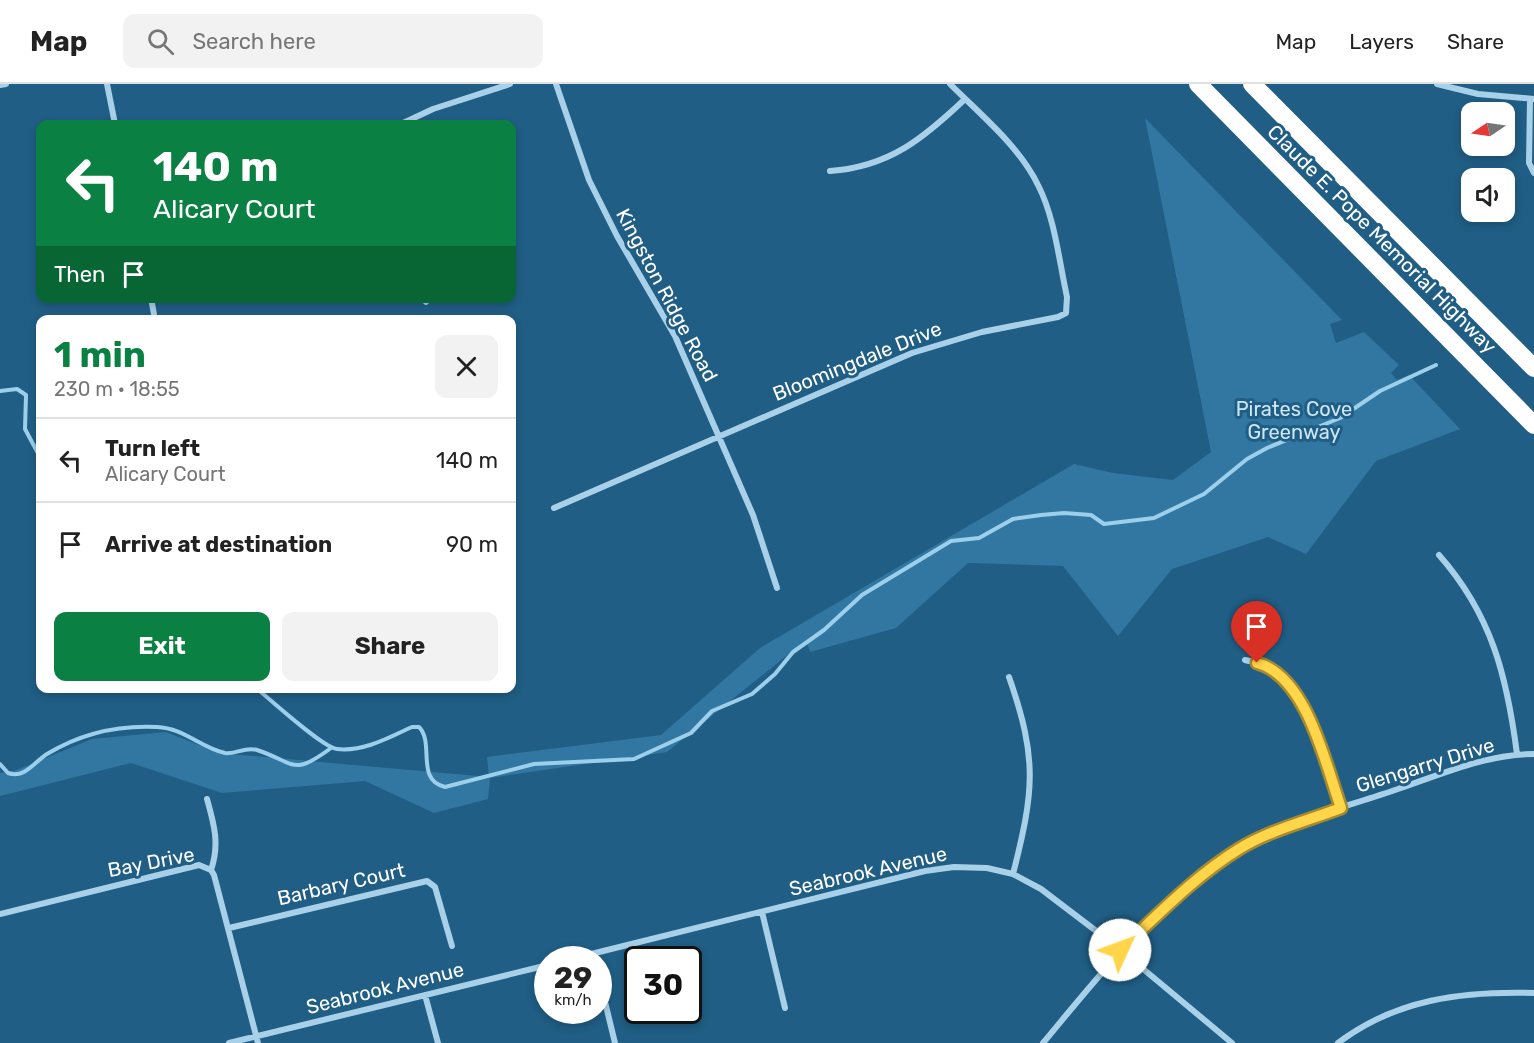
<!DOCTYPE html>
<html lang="en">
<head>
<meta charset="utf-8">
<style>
  :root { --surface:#fff; --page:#f2f2f2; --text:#222; --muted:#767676; --line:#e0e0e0; --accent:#0b8043 }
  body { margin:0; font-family:Rubik,sans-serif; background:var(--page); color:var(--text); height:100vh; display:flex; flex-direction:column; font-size:22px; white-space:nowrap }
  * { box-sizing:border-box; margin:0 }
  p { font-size:20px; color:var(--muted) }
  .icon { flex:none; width:33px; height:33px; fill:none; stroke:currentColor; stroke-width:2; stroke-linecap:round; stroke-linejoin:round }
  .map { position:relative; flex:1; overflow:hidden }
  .details { position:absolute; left:36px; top:231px; width:480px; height:378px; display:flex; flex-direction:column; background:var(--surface); border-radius:12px; box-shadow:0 3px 9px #0003 }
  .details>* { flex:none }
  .banner { position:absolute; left:36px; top:36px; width:480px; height:183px; border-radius:12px; box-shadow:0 3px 9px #0003; background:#0b8043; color:#fff; overflow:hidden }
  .needle { width:39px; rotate:257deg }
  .fabs { position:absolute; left:1461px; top:18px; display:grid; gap:12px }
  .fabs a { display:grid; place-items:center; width:54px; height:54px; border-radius:12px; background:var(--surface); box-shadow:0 3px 9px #0003; font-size:30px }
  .speed { position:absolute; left:534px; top:862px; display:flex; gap:12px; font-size:30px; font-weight:700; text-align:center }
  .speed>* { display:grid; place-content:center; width:78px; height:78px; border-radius:50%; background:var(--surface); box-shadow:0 3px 9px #0003; line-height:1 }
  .speed small { font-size:15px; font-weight:400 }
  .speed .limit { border:3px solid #111; border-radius:9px; background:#fff; color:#111 }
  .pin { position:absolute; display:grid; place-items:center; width:51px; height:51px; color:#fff; margin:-62px -26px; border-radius:50% 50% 50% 0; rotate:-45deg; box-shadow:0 0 6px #0007 }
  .pin .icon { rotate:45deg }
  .me { position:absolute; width:66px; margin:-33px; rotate:47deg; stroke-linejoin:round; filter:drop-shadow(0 0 4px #0008) }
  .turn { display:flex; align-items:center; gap:21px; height:126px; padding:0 18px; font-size:27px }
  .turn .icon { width:78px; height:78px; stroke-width:2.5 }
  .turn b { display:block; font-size:42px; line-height:51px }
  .then { display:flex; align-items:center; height:57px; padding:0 18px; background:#0003; gap:12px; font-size:22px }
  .round { display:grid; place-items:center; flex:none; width:63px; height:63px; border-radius:12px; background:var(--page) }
  .overview { display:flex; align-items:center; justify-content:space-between; height:102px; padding:0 18px }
  h1 { font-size:36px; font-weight:700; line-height:45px; color:var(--accent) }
  .primary-button { display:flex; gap:12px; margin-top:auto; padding:12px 18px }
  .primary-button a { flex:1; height:69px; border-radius:12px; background:var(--accent); color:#fff; font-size:24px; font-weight:700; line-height:69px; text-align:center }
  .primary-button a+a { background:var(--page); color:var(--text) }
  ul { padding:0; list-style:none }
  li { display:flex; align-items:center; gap:18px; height:84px; padding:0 18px; border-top:2px solid var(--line) }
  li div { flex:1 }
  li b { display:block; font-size:22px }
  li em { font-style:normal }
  header { display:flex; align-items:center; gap:36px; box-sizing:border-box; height:84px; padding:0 30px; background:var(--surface); border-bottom:2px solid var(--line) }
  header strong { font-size:28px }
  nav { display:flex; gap:33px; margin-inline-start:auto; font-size:21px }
  .search { width:420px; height:54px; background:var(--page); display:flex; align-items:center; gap:15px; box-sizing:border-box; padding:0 21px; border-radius:12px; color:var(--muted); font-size:22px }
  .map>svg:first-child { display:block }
  .green { fill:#3177a1 }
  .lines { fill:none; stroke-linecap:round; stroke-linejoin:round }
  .stream { stroke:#9ccfeb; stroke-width:4 }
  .minor { stroke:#a8d1e9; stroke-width:6 }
  .motorway { stroke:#fff; stroke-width:18 }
  .route-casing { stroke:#a68a30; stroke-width:15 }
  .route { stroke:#ffd54a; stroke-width:10 }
  .labels { text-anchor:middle; stroke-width:6; stroke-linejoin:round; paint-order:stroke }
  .street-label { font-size:20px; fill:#fff; stroke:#205e85 }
  .park-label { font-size:20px; fill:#cde7f7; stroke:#205e85 }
</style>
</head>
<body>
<header>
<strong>Map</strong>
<div class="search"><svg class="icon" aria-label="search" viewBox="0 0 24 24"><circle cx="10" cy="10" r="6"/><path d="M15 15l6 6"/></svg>Search here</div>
<nav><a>Map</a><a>Layers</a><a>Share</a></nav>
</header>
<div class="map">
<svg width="1534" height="959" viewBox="0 0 1534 959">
  <rect width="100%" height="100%" fill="#205e85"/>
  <!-- green -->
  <path class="green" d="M1145 34 1342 236 1330 240 1336 259 1364 248 1399 281 1391 289 1397 296 1409 291 1460 345 1376 377 1306 470 1268 453 1172 485 1118 552 1063 482 968 479 896 544 810 568 806 556 667 668 490 694 488 715 434 729 365 697 222 709 131 679 0 712V689L14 687 92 655 166 648 219 669 489 693 487 673 661 651 760 564 1074 380 1113 389 1173 396 1211 368Z"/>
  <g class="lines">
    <!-- stream -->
    <path class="stream" d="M0 307 17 305 26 311 25 345 40 373
      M256 604C271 616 323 664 337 665 364 668 390 653 412 643H419C435 659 415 696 445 703L534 680 634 675 691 649 712 627 752 610 775 590 793 568 824 546 862 511 951 457 979 454 1013 435 1041 431 1064 429 1091 431 1104 440 1154 434 1204 410 1247 375 1267 364 1340 334 1380 307 1436 281
      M0 680 8 689C25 695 34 678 47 670 80 650 118 641 157 643 184 644 201 664 225 669 236 671 245 662 257 666 296 679 292 693 331 664"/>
    <!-- minor -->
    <path class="minor" d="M107 0 115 40
      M556 0 589 96 617 152 675 252 753 431 777 504
      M1437 0 1478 10 1534 15
      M0 1 6 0
      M1530 15 1529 79 1534 89
      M401 40 433 25 510 0
      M830 87C889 83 924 54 965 15
      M151 214 155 236
      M422 214 426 218
      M554 424 912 269 982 248 1058 233 1066 229 1067 213C1059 177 1055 134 1038 101 1019 62 981 31 950 0
      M1439 471C1492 531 1507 593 1517 670
      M1245 576C1253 578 1265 579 1271 584 1314 615 1325 678 1341 725
      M1009 593C1038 676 1034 707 1013 790
      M207 715C214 740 220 760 211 786
      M762 828 785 924
      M0 830 199 781 211 786 214 791 258 959
      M229 844 427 797 435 803 452 862
      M567 876 925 787 954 783 987 784 1013 790 1041 805 1112 859 1232 959
      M598 889 615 959
      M425 911 438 959
      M229 959 548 881
      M1043 959C1099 892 1163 809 1240 764 1288 737 1346 723 1398 705 1442 690 1487 670 1534 670
      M1338 959C1396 915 1463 907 1534 909"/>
    <!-- motorway -->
    <path class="motorway" d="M1198 0 1534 341
      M1252 0 1534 284"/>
  </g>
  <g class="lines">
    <defs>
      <path id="route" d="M1120 866C1158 831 1195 792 1239 765 1270 746 1307 737 1341 724 1326 682 1307 592 1257 579"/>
    </defs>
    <!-- route casing -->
    <use href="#route" class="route-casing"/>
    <!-- route -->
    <use href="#route" class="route"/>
  </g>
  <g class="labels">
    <!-- street labels -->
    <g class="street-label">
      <text transform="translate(1382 155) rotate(45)" y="7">Claude E. Pope Memorial Highway</text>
      <text transform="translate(667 211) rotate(62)" y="7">Kingston Ridge Road</text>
      <text transform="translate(857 277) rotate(-22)" y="7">Bloomingdale Drive</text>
      <text transform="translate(1425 681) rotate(-17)" y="7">Glengarry Drive</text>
      <text transform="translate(151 778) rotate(-11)" y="7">Bay Drive</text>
      <text transform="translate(868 787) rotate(-13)" y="7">Seabrook Avenue</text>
      <text transform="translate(341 800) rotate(-13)" y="7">Barbary Court</text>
      <text transform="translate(385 904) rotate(-14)" y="7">Seabrook Avenue</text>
    </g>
    <!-- park labels -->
    <g class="park-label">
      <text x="1294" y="332">Pirates Cove<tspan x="1294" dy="23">Greenway</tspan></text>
    </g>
  </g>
</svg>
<div class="fabs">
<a><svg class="needle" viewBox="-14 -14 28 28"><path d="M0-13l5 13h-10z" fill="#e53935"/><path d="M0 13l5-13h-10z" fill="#767676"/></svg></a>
<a><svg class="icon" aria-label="sound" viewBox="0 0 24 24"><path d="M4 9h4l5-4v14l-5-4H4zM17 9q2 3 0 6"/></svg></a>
</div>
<div class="speed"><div>29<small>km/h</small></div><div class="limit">30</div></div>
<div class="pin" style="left:1257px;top:579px;background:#d93025"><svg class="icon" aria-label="arrive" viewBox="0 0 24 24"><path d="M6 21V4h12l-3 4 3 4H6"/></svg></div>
<svg class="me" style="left:1120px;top:866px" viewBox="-20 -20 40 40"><circle r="19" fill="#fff"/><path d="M0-13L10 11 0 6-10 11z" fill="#ffd54a"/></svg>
<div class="banner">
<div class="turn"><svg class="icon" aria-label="left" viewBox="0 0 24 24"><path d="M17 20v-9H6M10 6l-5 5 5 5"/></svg><div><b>140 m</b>Alicary Court</div></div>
<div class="then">Then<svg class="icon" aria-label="arrive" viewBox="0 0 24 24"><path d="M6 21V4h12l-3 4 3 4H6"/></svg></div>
</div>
<section class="details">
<div class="overview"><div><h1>1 min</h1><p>230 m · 18:55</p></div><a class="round"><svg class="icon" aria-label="close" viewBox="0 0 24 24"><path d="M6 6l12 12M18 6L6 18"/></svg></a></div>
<ul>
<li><svg class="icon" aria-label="left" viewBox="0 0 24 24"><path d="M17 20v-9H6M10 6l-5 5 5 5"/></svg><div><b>Turn left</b><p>Alicary Court</p></div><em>140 m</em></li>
<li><svg class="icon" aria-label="arrive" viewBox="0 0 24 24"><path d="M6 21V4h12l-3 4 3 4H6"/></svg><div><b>Arrive at destination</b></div><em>90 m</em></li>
</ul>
<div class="primary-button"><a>Exit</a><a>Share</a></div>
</section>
</div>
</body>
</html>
